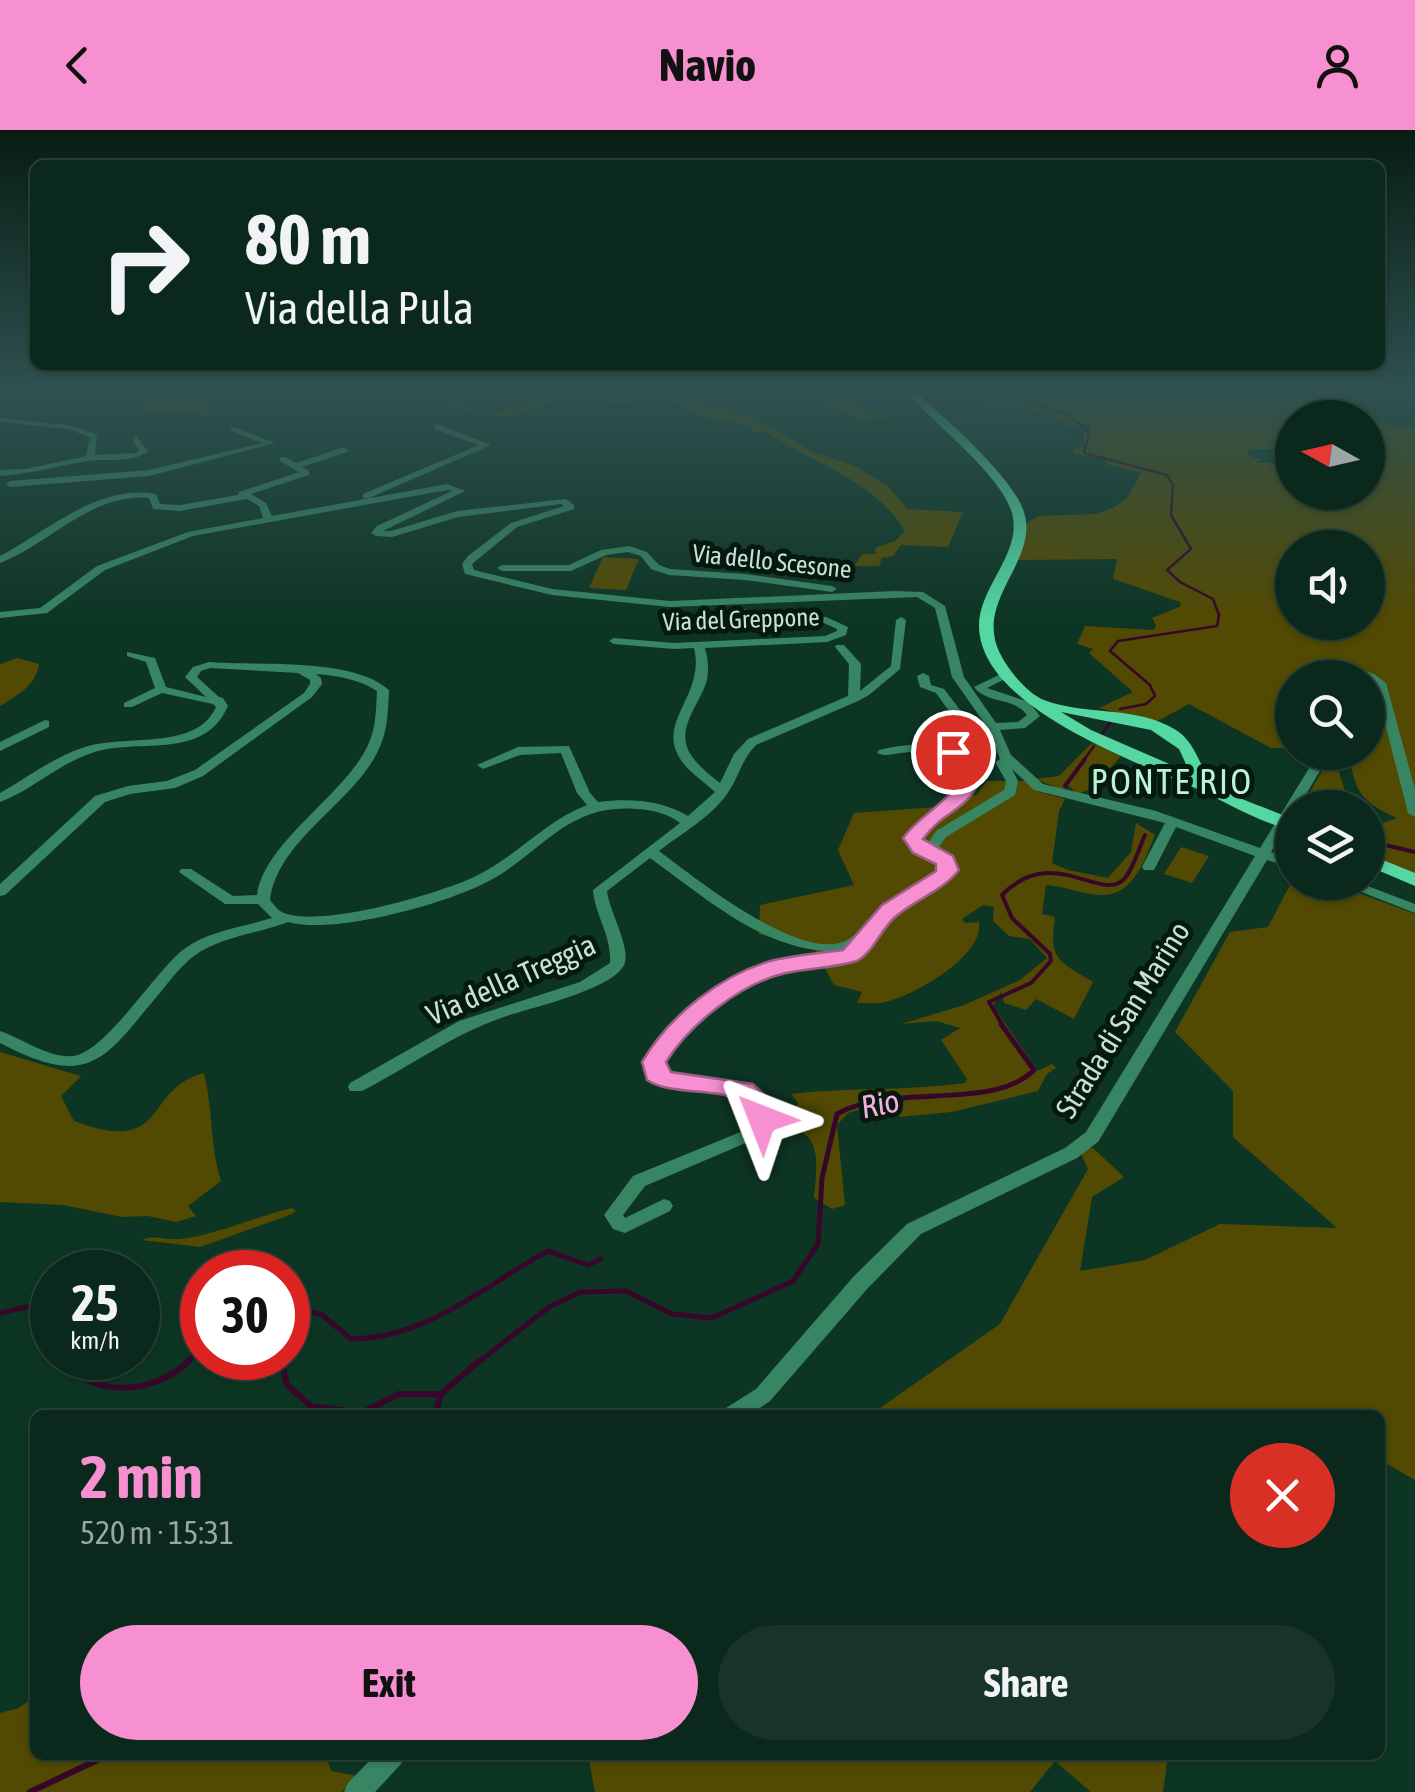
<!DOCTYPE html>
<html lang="en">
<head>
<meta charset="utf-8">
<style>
  :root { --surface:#0a281b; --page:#183428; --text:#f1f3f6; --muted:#99a6a3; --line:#2a443a; --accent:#f690d0 }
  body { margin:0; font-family:"Asap Condensed",sans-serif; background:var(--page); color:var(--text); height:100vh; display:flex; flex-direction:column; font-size:38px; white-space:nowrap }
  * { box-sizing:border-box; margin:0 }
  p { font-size:32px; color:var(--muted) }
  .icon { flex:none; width:55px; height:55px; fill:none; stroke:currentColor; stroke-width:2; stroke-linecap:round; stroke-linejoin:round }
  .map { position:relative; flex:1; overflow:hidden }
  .sheet { position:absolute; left:30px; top:1280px; width:1355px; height:350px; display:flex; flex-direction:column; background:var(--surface); border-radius:15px; box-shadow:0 2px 8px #0004,0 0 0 2px var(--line) }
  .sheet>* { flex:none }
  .guide { position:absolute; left:30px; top:30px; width:1355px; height:210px; border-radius:15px; box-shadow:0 2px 8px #0004,0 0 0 2px var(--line); background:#0a281b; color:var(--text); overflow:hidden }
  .needle { width:65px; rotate:278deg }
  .buttons { position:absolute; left:1275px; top:270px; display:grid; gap:20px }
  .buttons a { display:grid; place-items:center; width:110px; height:110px; border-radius:50%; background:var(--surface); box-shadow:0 2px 8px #0004,0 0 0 2px var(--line); font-size:50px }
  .speed { position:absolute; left:30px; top:1120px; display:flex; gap:20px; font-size:50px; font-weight:700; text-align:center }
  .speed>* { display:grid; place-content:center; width:130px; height:130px; border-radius:50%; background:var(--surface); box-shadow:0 2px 8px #0004,0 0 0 2px var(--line); line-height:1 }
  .speed small { font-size:25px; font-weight:400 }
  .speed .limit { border:15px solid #d22; background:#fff; color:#111 }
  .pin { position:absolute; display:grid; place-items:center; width:85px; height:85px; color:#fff; margin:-42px; border:5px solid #fff; border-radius:50%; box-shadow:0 2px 10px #0007 }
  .me { position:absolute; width:110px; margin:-55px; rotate:315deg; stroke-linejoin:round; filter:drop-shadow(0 0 8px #0008) }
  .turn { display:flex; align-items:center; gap:35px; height:210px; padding:0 50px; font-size:45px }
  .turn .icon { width:130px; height:130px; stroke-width:2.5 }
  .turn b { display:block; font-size:70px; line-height:85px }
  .round { display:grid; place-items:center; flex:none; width:105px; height:105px; border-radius:52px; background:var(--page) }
  .head { display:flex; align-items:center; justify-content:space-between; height:170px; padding:0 50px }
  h1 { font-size:60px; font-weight:700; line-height:75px; color:var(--accent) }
  .cta { display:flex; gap:20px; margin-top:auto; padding:20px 50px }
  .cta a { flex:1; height:115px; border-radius:60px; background:var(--accent); color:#111; font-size:40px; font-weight:700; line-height:115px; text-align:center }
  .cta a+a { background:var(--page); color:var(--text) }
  header { display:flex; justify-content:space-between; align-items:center; height:130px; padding:0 50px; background:var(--accent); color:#111; font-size:45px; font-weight:700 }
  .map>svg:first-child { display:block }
  .built { fill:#0e3f2b }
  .green { fill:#524a02; fill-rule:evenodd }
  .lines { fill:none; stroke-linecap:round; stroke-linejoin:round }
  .stream-far3 { stroke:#370629; stroke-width:2.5 }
  .stream-far2 { stroke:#370629; stroke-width:4 }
  .stream-far1 { stroke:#370629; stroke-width:5 }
  .stream { stroke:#370629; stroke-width:6 }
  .minor { fill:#388564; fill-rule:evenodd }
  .major { fill:#54d7a1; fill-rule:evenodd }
  .route { fill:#f690d0; stroke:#a05e87; stroke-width:2.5 }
  .labels { text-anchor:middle; stroke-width:10; stroke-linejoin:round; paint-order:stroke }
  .far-street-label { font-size:25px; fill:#c7e1d3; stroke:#051910 }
  .street-label { font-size:30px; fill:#c7e1d3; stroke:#051910 }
  .water-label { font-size:32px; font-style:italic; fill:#f9addb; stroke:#051910 }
  .quarter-label { font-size:35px; letter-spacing:2.5px; fill:#bcf2d6; stroke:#051910 }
</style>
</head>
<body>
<header><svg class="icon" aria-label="back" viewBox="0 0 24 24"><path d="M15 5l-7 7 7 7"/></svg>Navio<svg class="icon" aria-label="person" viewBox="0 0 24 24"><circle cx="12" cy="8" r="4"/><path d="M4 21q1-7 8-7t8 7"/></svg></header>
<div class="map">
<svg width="1415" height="1662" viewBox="0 0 1415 1662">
  <rect width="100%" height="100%" fill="#0d3524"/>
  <!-- built -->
  <path class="built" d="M907 258H977L981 273 1000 280 1024 279 1046 284 1076 305 1074 311 966 319Z"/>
  <!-- green -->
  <path class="green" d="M152 258H190L212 275 206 286H200L202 281 142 283 143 274 156 266Z
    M315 258 425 260 475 279C452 284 447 267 426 265 398 263 336 270 315 258Z
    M549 258 597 260 627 271 658 263 656 258 679 259 703 273 755 287 811 321 855 336 888 356 907 379 963 382 948 417 901 415 893 426 882 428 879 436H854L862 424H876L875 418 895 411 905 401C873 348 812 334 765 301L753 303 751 296 703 287 664 268V264C649 266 632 277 616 274 595 270 586 261 561 261L562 270 516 283 518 286 482 287 546 268Z
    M786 258H833L871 283 922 284 861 290Z
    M977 258H1385L1369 263 1389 275 1355 263 1345 264 1338 273C1351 273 1357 281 1366 286 1380 295 1400 297 1415 296V745L1368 725V698L1397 688C1358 670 1357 663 1348 623L1368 622V548H1292V618H1271L1189 574 1154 593 1099 578 1133 562 1089 523 1093 519 1077 514 1085 496 1154 500 1156 495 1152 488 1181 476 1180 472 1113 449 1117 429 1017 430 1025 394 1039 386 1095 384 1113 378 1127 368 1141 343 1106 334 1105 329 1073 324 1075 317 1085 316 1084 302 1091 301 1089 296 1080 293 1082 297C1066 300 1061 290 1046 284 1025 275 1002 281 981 273ZM1292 288H1368V362H1292V335L1255 332 1262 330 1247 325 1250 319H1292ZM1292 418H1368V492H1292Z
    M603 427 639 429 626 460 589 458Z
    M18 528 39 534C36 556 17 565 0 576V534Z
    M1092 613 1121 626 1104 645 1112 647 1105 654 1077 664 1069 656H1064L1065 661 1036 649 1059 646Z
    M1333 623 1350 677H1301Z
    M987 651H1025L1040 662 1065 669 1059 681 1052 733 1068 740 1108 748 1131 722 1136 693 1155 705C1145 729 1134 766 1101 765 1084 765 1064 756 1046 755L1042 784 1055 787C1049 830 1057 830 1093 852L1074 889 1036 869 1026 880 1004 873 1001 862 993 876 1038 941 1052 934 1056 938 1047 944 1038 961 952 982 900 987 894 981 905 971 901 967 848 983 837 995 845 1075 832 1079 814 1068C815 1051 821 1021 808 1007 800 999 796 999 791 988L798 973 791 964C849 957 908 961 965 953L967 949 941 910 960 898 936 891 901 894 964 875 1020 850 1047 828 1030 809 1009 806 993 791 994 777 983 775 962 789 965 793 979 792C985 826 911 868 881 873 873 874 864 873 857 873L862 862 834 855 815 820 759 804 760 775 854 755 838 720 854 683 937 677 957 667 976 665Z
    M1181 717 1209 726 1192 753 1164 744Z
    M1292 751 1332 753 1415 784V1350L1380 1330V1285H870L1000 1194 1088 1039 1081 1024 1085 1019 1093 1018 1124 1047 1092 1067 1080 1141 1145 1130 1220 1094 1337 1098 1233 1007V961L1175 902 1230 802 1268 797Z
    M0 922 81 946 61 966 74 991C170 1027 142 959 204 943 213 979 210 1016 221 1051L188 1076 196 1086 176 1092 148 1086 122 1087 63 1075 0 1072Z
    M292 1078 296 1081 292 1084 200 1117 142 1110C154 1104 168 1111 181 1109 220 1104 254 1087 292 1078Z
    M35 1566V1625H326L331 1641 357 1646 342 1662H0V1583L19 1578Z
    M588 1625H1168L1163 1662H1091L1055 1631 1030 1662H595Z"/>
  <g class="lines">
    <!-- stream-far3 -->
    <path class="stream-far3" d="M1000 258 1002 267C1033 274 1068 277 1089 303L1084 323 1167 345 1173 355 1171 385 1191 419 1167 440 1180 452 1213 469 1219 485 1217 496 1118 511 1110 521 1150 555 1155 566 1146 574 1120 579
      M1102 604 1113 589
      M1083 631 1094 616"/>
    <!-- stream-far2 -->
    <path class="stream-far2" d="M1065 656 1085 629
      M1368 711 1415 722
      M1003 896 989 872 1031 853 1051 831 1050 824 1012 788 1002 765C1054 712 1102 775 1125 748 1134 737 1139 718 1145 705"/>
    <!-- stream-far1 -->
    <path class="stream-far1" d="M288 1176 321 1184 351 1209C429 1208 483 1156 548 1121L588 1135 600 1129
      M0 1183 30 1176 52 1215
      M61 1228 66 1234
      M281 1228 282 1234
      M186 1234 202 1217
      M476 1234 549 1177 580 1162 626 1161 672 1184 712 1188 793 1151 818 1114 822 1048 837 984C892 952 992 982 1034 940L1001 894"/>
    <!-- stream -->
    <path class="stream" d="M64 1231C95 1269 155 1264 189 1231
      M282 1231 287 1255 311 1276 361 1283 399 1264H441
      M435 1285 441 1264 479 1231
      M30 1662 108 1625"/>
    <!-- minor -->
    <path class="minor" d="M51 258H67L0 270V266Z
      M0 288 68 295 97 304 95 325 136 323 139 320 132 309 136 306 148 321C133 334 106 328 87 331 57 336 30 344 0 346V340L26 339 86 326 90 307 67 299 0 292Z
      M434 295H440L491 315 369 368H363V364L479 315 434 299Z
      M234 297 275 313 149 346 10 357 6 354 10 351 149 340 262 313 231 301 230 299Z
      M344 317 348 320 347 322 302 337 309 341V345L251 364 266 373 272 386 447 354 465 361 383 401H391L457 381 566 369 574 375V379L517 397 472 434 474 440 552 459 670 471 895 461 923 462 945 476 964 547 996 593 1018 592 1027 585C1014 567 987 574 974 557L1007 541 1011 542V546L987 558 1029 572 1040 586 1025 598 1000 600 1011 625 1043 654 1156 681 1260 718 1319 622H1331L1298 678H1292V687L1271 722 1292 730V738L1267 730 1098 1012 1077 1028 921 1104 868 1158 770 1271 750 1285H723L726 1278 756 1259 854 1146 907 1094 1065 1018 1086 1002 1255 726 1176 697 1154 740H1144L1142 737 1165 693 1034 660 1012 639 1018 651 1015 665 946 707 936 721 951 728 955 741 953 744C925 761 895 778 873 803 867 810 867 822 857 827 839 838 810 836 789 840 736 848 690 888 662 932L665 942 750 956 761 962 771 982 763 1002 755 1009 645 1056 623 1085 625 1088 664 1069 670 1071 673 1076 670 1081 625 1103 613 1099 604 1085 633 1046 743 1001 750 995 755 982 749 970 740 965 652 951 646 932C677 882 725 842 783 831 804 827 826 827 846 821 770 827 709 770 650 728L607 761C609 781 632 819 624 835 614 857 543 875 520 882 461 898 415 934 362 961H350L348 957 350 953 459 891 580 852 610 833C612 807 595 785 593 760L680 693C667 683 653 680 637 679 567 673 543 722 489 751 446 774 334 805 288 792 258 804 221 806 194 826 182 835 172 848 163 859 104 929 92 961 0 913V901C24 909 47 928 73 926 105 923 155 841 184 819 208 801 243 797 272 788L258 774H225L179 742 181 739H191L233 766 257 765C264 712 346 664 368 615 376 599 376 579 377 561 359 549 338 546 316 544L321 548 322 554 312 567 203 646 175 658 130 664 105 672 5 765 0 766V754L95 666 128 656 167 651 195 640 304 563 310 554V550L298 543 210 538 201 541 197 547 219 567 223 568 228 576C203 633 136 606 89 624 57 635 32 660 0 672V663C27 648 52 628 82 618 124 603 196 622 216 577L213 574 162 563 132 577H124V573L155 558 146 532 127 526V522L155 528 166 557 206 567 185 547 193 537 209 532C257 536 353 527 389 560 388 578 388 597 381 614 359 671 278 707 270 770 271 771 278 780 280 781 313 801 442 763 476 746 516 727 545 691 587 675L577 663 561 623 520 625 483 639 477 635 518 617 569 616 590 663 598 672C629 668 662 670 688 686L715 662C702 650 684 639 677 623 661 589 705 563 694 518L674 519 614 514 609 511 614 508 674 513 825 506 837 501V499L824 493 726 483 725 481 730 478 826 487 848 497 846 505 827 512 705 518C708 529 709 538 707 550 700 575 674 599 691 625 698 636 710 645 720 653L734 624 748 609 848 566 849 534 835 517 836 515H844L861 534 860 561 891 536 896 490 901 487 906 490 900 539 869 565 858 571 756 615C742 629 739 647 727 664 710 688 682 703 659 721 694 747 805 837 849 809 866 798 879 780 895 768 909 757 926 749 941 739L940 733 915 721 906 708C926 683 957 671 967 640 949 621 925 620 901 623 891 624 886 627 877 623L879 620C914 612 954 609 979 639L968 664 920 708 926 716 936 701 1004 660 1006 651 995 632 1000 629 987 597 952 547 935 478 917 467 670 477 552 465 465 444 462 434 468 426 511 393 564 376 561 374 458 387 392 407 376 406 371 403 377 396 452 361 447 360 193 406 105 440 47 483 0 488V482L40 478 97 436 188 402 263 388 259 376 247 369 180 381 153 379 149 368C93 362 49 414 0 433V426C49 400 98 354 156 364L160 374 180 375 238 365 239 362 299 342 280 331V327H286L296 333Z
      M629 416 647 422 659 435 670 439 745 444 832 456 837 459 832 462 745 450 669 445 651 439 641 426 628 422 606 425 571 441H502L497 438 502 435H569L601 420Z
      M1360 539 1374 544 1386 553 1415 659V687L1408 683 1375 554C1359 543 1353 548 1334 548L1345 540Z
      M923 543 929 546 931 555 944 559 967 589 947 605 941 601 954 588 936 563 920 557 917 546Z
      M45 590 49 591V597L0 621V612Z
      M1336 752H1357L1415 774V783Z
      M375 1625H405L401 1634 375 1662H344L348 1653Z"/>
    <!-- major -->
    <path class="major" d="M902 258H912C942 286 1012 345 1024 382 1039 430 977 468 998 519 1005 536 1026 563 1044 570 1085 586 1136 575 1176 600 1199 615 1198 640 1216 654 1236 670 1269 678 1292 689V700C1260 693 1226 672 1195 658 1134 631 981 577 979 497 978 457 1023 423 1012 383 1002 345 929 289 902 258ZM1061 582 1151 600 1179 619 1190 643 1091 600Z
      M1368 724 1415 743V756L1368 736Z"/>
  </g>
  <!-- sky -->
  <linearGradient id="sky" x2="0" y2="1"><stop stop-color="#071d14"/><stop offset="0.53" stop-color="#2f5150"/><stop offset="1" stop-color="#2f5150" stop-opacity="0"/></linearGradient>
  <rect width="1415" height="490" fill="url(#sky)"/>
  <!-- route -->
  <path class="route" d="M953 616 983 640C971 683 947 676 923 709L953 726 959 740C942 762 913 770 893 789 880 802 872 823 857 831 833 838 809 838 786 843 741 853 690 894 666 932L671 942 753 954 773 973 775 989 771 996H753C749 988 750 980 744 974 726 956 672 967 647 950L642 932C669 886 721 844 774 830 796 825 820 823 843 820L882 775 936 741V734L913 723 903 708C921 683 954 671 963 641L944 622Z"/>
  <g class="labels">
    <!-- far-street labels -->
    <g class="far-street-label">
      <text transform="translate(772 431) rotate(6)" y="9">Via dello Scesone</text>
      <text transform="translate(741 489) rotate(-2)" y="9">Via del Greppone</text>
    </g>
    <!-- street labels -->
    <g class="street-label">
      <text transform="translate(511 850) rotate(-24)" y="10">Via della Treggia</text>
      <text transform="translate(1123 890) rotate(-58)" y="10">Strada di San Marino</text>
    </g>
    <!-- water labels -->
    <g class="water-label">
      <text transform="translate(880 974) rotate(-12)" y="11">Rio</text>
    </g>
    <!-- quarter labels -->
    <g class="quarter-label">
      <text x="1172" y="664">PONTE RIO</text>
    </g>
  </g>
</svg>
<div class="buttons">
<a><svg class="needle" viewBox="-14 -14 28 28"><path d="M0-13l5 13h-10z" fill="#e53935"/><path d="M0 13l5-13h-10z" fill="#99a6a3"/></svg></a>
<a><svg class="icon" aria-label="sound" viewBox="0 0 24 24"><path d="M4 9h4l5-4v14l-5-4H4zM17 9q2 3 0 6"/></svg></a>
<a><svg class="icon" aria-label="search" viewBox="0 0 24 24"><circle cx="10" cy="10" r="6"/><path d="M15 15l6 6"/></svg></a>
<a><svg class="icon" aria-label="layers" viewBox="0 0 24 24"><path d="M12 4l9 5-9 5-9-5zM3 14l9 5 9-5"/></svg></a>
</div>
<div class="speed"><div>25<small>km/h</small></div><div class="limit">30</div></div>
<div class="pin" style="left:953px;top:622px;background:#d93025"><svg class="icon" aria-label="arrive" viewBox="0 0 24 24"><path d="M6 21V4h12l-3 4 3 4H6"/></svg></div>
<svg class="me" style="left:762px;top:989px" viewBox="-20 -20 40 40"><path d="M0-17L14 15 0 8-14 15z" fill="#f690d0" stroke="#fff" stroke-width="4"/></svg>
<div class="guide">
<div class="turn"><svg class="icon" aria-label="right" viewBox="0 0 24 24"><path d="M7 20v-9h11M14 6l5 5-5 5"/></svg><div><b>80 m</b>Via della Pula</div></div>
</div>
<section class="sheet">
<div class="head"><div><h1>2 min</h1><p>520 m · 15:31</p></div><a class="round" style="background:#d93025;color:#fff"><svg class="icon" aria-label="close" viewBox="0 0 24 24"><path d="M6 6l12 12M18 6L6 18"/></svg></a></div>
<div class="cta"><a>Exit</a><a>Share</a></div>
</section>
</div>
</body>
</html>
